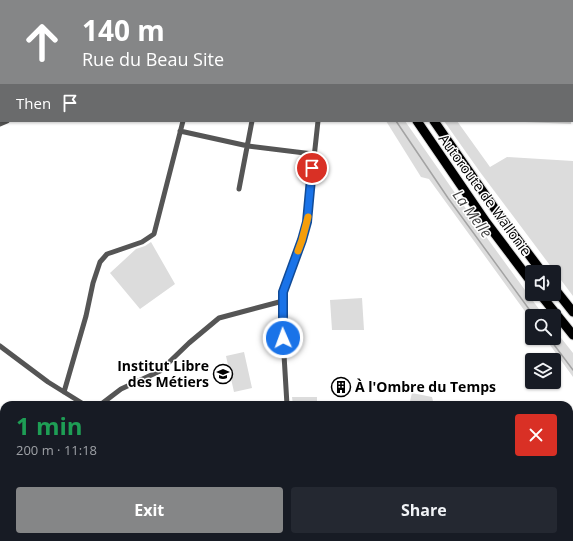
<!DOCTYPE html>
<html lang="en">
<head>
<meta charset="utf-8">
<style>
  :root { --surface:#171b24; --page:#242831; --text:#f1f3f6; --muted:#9ea1a6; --accent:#858687 }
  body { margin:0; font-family:"Open Sans",sans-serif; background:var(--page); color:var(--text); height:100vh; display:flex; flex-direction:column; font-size:15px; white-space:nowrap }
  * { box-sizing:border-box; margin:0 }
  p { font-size:13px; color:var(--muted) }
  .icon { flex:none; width:22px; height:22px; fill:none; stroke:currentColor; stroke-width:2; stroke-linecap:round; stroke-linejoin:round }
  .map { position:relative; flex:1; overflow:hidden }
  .sheet { position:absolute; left:0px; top:401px; width:573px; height:140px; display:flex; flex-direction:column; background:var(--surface); border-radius:12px 12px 0 0; box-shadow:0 1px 3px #0004 }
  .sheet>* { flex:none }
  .banner { position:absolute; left:0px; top:0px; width:573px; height:122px; box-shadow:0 1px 3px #0004; background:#858687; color:#fff; overflow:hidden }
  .fabs { position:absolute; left:525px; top:265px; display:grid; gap:8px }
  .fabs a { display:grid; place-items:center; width:36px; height:36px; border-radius:4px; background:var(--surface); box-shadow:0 1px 3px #0004; font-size:20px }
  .pin { position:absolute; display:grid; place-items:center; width:34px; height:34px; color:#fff; margin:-17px; border:2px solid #fff; border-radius:50%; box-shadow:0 1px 4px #0007 }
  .me { position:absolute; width:44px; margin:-22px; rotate:358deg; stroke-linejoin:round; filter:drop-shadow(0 0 3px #0008) }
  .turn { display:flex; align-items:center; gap:14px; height:84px; padding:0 16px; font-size:18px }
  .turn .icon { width:52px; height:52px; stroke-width:2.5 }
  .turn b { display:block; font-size:28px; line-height:34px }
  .then { display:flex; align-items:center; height:38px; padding:0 16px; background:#0003; gap:8px; font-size:15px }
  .round { display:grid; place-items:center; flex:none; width:42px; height:42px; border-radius:4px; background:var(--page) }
  .overview { display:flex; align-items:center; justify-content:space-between; height:68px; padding:0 16px }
  h1 { font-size:24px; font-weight:700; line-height:30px; color:#1e9e55 }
  .button { display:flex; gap:8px; margin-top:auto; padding:8px 16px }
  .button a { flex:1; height:46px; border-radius:4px; background:var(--accent); color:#fff; font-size:16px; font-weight:700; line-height:46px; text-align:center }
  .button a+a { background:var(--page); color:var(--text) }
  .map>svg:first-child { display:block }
  .green { fill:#dcdcdc }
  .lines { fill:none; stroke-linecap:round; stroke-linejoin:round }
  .stream { stroke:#a3a3a3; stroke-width:1.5 }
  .highway-casing { stroke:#dbdbdb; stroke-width:11 }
  .street { stroke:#555; stroke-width:5 }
  .highway { stroke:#000; stroke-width:9 }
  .route-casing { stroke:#114b97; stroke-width:10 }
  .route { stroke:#1a73e8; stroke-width:7 }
  .slow { stroke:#f59e0b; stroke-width:7 }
  .labels { text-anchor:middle; stroke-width:3; stroke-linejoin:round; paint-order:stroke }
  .street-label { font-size:14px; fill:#000; stroke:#fff }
  .poi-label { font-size:14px; font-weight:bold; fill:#000; stroke:#fff; text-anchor:end }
  .water-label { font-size:15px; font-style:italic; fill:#444; stroke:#fff }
</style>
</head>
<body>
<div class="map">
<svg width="573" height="541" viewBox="0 0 573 541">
  <rect width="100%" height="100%" fill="#fff"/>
  <!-- green -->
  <path class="green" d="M448 0H520V1H448Z
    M572 17H573L572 115Z
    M386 121H405L471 216 544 316H532V321L429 179 421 177Z
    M444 121H457L490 167 507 157 573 161V296L480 172Z
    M505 121H571V124Z
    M151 242 175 284 140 309 110 273 136 249 145 246Z
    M362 298 364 330H332L330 300Z
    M554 329 573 353V377L545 338H554Z
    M244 352 252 388 234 392 226 356Z
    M412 393 432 397 434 405H409Z
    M292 397H317V405H293Z
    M569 445 573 446V478L569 477Z
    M0 516 4 537H52L54 541H0Z
    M370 537H515L513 541H371Z"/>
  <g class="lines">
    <!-- stream -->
    <path class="stream" d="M326 0V1
      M396 121 448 198 534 316
      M549 338 573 370"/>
    <defs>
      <path id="highway" d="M342 0 343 1
        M359 0 360 1
        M417 121 486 222 532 283
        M434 121 497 212 542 272
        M554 288 573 312
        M540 294 573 335"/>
    </defs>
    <!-- highway casing -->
    <use href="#highway" class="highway-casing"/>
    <!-- street -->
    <path class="street" d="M202 0V1
      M0 124 7 121
      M180 131 248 146 313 154
      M239 189 252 121
      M0 346 48 382 85 405
      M64 392 86 316 93 283 100 262 107 254 142 242 154 234 183 121
      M100 405 121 389 160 371 189 343 219 318 283 301
      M287 405 283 338V292L302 240 307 222 318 121
      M0 490H4
      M194 537 199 541
      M172 541 178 537
      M281 541V537"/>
    <!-- highway -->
    <use href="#highway" class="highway"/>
  </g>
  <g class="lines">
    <defs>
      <path id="route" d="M283 338V292L302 240 307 222 312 168"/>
    </defs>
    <!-- route casing -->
    <use href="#route" class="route-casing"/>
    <!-- route -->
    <use href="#route" class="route"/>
    <!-- slow -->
    <path class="slow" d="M298 251 302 240 308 217"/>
  </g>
  <!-- icons -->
  <defs>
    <symbol id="school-ring" viewBox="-11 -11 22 22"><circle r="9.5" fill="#fff" stroke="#000" stroke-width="1.5"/><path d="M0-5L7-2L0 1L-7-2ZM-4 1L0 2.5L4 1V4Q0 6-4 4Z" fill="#000"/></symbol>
    <symbol id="building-ring" viewBox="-11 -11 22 22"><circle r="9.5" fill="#fff" stroke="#000" stroke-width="1.5"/><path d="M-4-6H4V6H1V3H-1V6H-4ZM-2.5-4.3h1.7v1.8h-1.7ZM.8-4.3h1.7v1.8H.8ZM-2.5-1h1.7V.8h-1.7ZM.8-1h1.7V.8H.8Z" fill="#000"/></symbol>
  </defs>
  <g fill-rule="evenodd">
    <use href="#school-ring" x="212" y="363" width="22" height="22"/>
    <use href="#building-ring" x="330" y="376" width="22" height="22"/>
  </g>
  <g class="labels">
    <!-- street labels -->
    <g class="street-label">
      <text transform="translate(485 195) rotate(54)" y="5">Autoroute de Wallonie</text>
    </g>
    <!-- poi labels -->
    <g class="poi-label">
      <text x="209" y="371">Institut Libre<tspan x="209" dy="16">des Métiers</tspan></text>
      <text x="355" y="392" text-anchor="start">À l'Ombre du Temps</text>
    </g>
    <!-- water labels -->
    <g class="water-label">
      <text transform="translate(472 214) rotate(54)" y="5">La Melle</text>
    </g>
  </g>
</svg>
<div class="fabs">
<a><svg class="icon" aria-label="sound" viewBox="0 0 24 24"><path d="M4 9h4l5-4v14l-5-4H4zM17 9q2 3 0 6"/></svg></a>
<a><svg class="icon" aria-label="search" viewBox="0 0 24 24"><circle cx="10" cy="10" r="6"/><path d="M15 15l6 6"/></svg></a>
<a><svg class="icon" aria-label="layers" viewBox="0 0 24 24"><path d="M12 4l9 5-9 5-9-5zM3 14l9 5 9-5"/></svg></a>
</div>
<div class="pin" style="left:312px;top:168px;background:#d93025"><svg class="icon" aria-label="arrive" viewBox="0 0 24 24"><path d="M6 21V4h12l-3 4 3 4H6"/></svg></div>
<svg class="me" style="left:283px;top:338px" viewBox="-20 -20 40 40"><circle r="17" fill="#1a73e8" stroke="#fff" stroke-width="3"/><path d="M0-11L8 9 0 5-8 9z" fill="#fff"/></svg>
<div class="banner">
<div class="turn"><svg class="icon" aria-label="ahead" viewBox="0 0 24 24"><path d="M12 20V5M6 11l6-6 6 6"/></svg><div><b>140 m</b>Rue du Beau Site</div></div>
<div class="then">Then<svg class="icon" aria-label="arrive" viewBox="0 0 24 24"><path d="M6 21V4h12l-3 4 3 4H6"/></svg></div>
</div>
<section class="sheet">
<div class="overview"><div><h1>1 min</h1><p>200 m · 11:18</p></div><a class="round" style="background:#d93025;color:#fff"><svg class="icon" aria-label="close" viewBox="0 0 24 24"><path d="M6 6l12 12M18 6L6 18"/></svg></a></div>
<div class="button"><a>Exit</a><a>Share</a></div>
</section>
</div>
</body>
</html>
